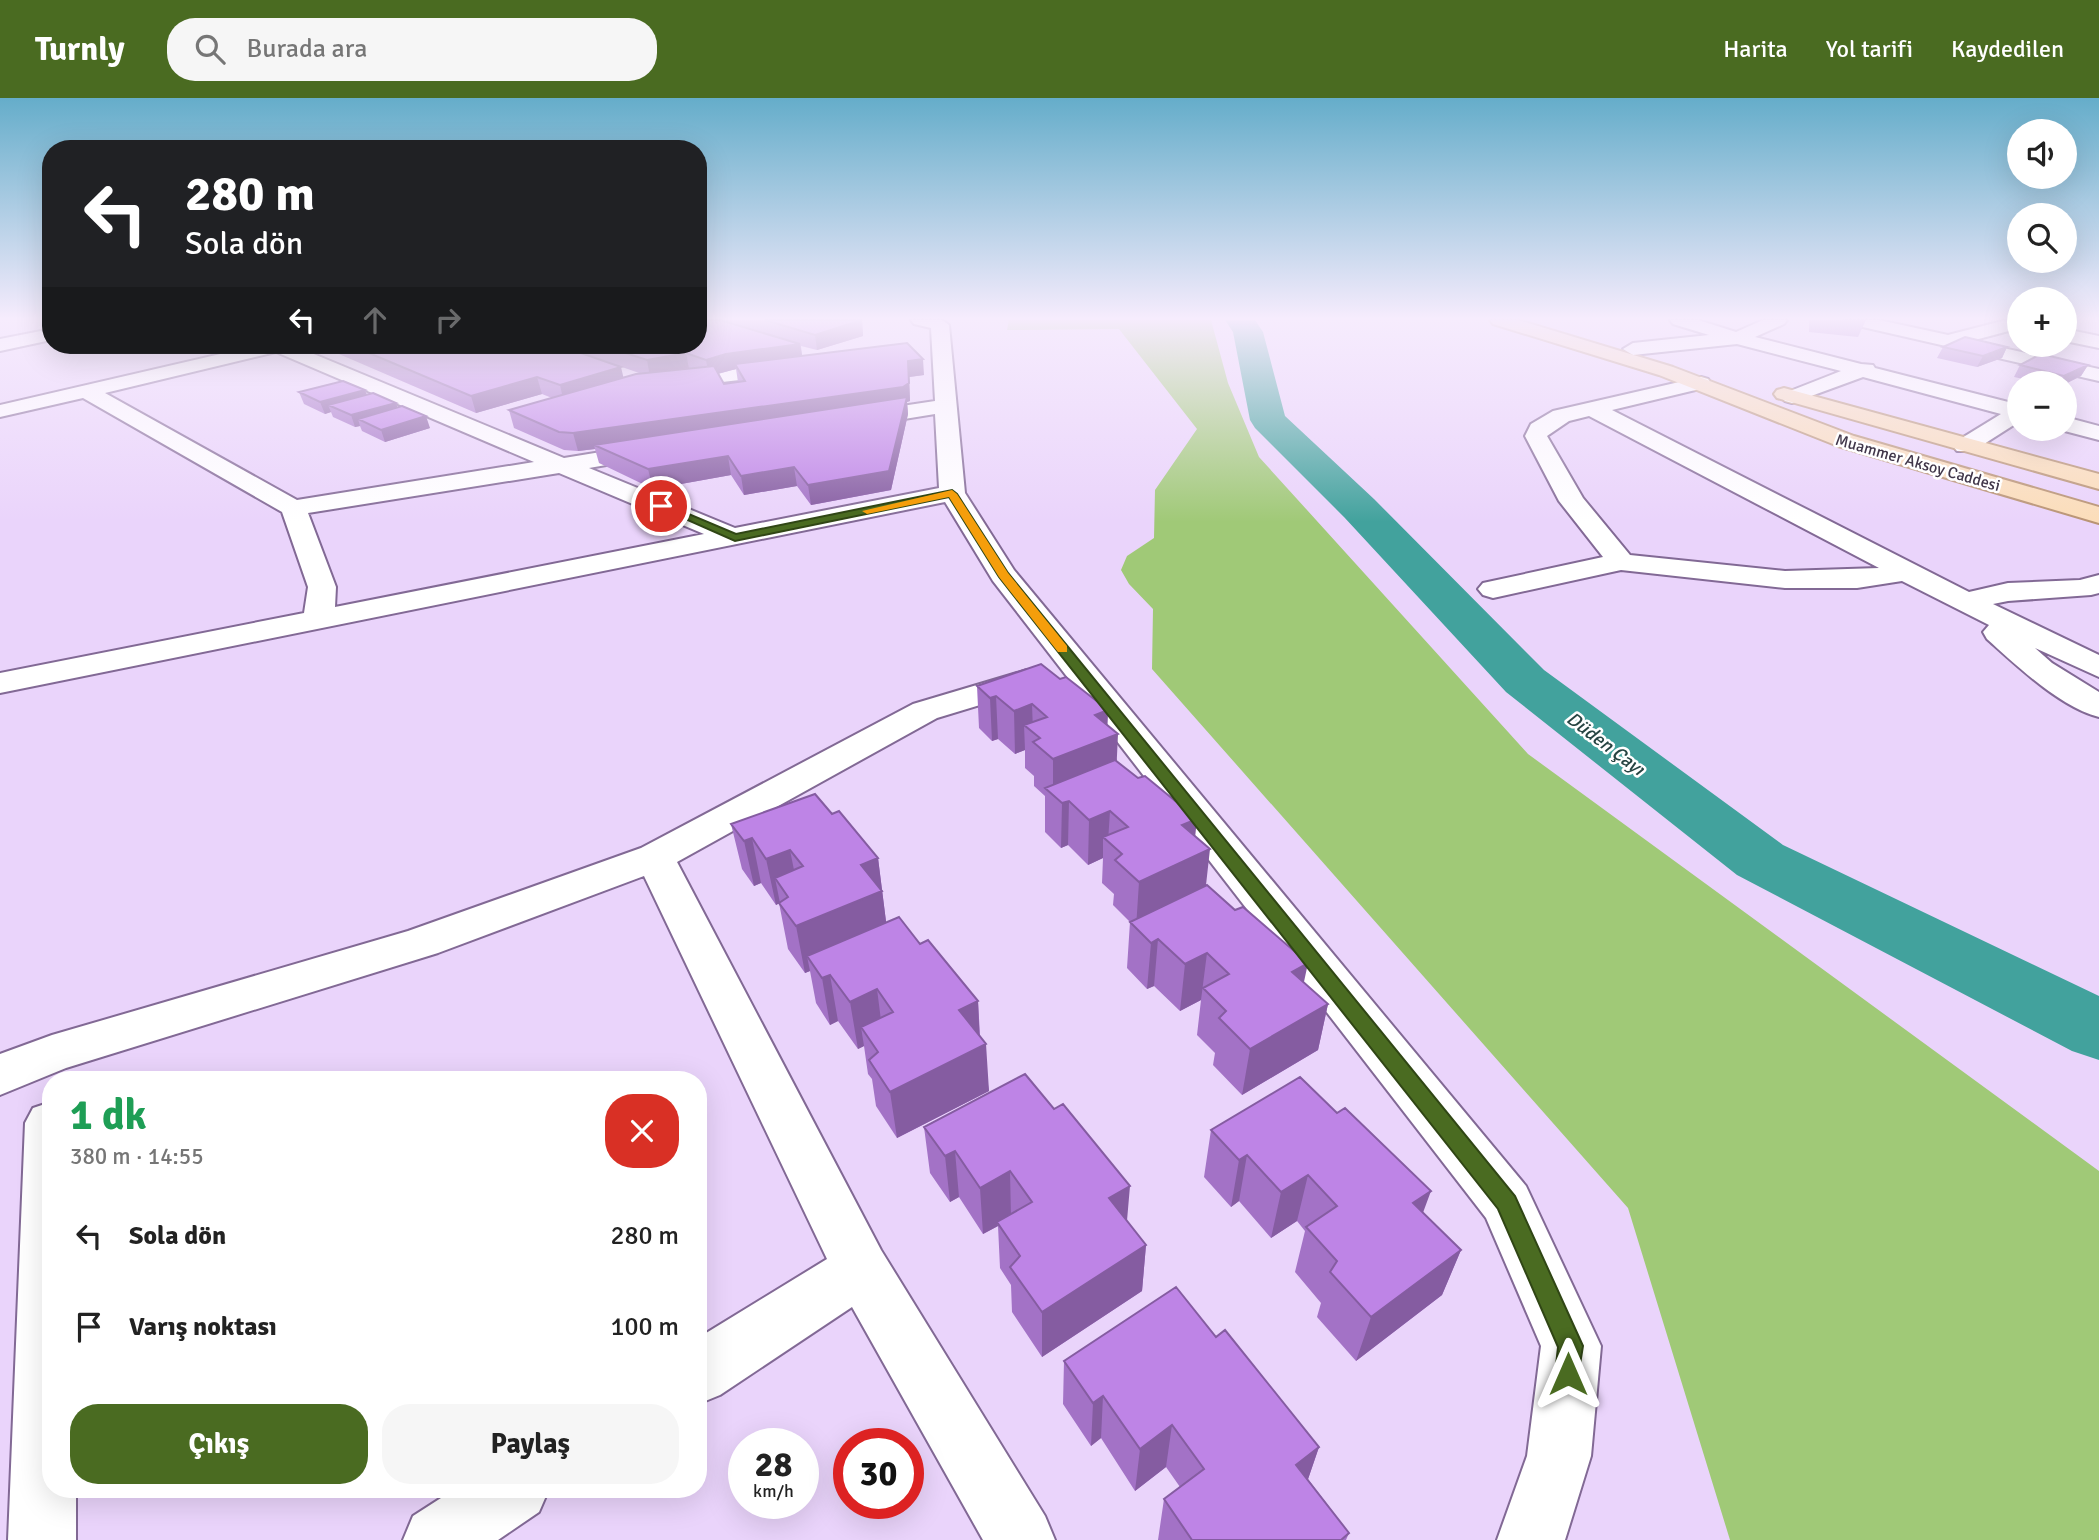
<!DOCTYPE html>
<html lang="tr">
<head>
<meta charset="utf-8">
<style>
  :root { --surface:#fff; --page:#f6f6f6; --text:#222; --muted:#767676; --accent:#4a6b21 }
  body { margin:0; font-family:Signika,sans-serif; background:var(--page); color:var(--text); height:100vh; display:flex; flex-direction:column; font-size:26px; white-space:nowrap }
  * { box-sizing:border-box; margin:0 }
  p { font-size:23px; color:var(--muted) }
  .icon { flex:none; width:38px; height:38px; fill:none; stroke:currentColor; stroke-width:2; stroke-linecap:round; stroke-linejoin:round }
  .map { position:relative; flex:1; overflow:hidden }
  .side { position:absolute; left:42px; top:973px; width:665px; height:427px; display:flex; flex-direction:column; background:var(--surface); border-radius:28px; box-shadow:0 7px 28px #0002 }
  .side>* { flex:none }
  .guide { position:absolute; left:42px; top:42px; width:665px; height:214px; border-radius:28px; box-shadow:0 7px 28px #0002; background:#202124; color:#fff; overflow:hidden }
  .controls { position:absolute; left:2007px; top:21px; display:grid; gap:14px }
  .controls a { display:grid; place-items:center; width:70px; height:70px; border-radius:50%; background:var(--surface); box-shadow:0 7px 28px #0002; font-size:35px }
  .speed { position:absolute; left:728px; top:1330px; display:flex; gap:14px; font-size:35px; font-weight:700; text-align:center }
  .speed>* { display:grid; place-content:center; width:91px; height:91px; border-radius:50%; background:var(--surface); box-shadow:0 7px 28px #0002; line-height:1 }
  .speed small { font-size:18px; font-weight:400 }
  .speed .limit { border:10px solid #d22; background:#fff; color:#111 }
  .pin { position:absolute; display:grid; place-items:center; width:60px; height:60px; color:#fff; margin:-30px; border:4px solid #fff; border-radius:50%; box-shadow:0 2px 7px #0007 }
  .me { position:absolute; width:77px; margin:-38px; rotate:0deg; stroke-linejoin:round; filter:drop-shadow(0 0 5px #0008) }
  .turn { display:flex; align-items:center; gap:24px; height:147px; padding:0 28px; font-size:32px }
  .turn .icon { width:91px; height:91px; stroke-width:2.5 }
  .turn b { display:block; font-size:49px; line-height:60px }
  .lanes { display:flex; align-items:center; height:66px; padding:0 28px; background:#0003; justify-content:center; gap:35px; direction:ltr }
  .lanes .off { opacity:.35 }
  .round { display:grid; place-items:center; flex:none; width:74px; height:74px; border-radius:28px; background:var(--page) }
  .head { display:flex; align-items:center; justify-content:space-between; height:119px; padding:0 28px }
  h1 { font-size:42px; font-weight:800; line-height:52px; color:#1e9e55 }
  .button { display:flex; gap:14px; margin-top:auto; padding:14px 28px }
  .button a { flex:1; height:80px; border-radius:28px; background:var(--accent); color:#fff; font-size:28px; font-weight:800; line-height:80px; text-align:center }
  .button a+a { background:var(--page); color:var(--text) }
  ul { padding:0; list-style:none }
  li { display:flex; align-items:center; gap:21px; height:91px; padding:0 28px }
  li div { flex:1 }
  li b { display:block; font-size:26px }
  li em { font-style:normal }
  header { display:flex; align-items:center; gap:42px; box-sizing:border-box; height:98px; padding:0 35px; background:var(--accent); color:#fff }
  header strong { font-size:33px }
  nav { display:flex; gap:38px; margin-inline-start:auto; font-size:24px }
  .search { width:490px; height:63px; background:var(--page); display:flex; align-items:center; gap:18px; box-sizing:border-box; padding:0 24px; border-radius:28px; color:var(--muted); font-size:26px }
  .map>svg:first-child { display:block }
  .green { fill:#a0c977 }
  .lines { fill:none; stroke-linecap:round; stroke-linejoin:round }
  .river { fill:#42a29d; fill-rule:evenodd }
  .minor-casing { stroke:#826995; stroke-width:4 }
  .major-casing { stroke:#b99474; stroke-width:4 }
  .minor { fill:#fff; fill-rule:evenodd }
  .major { fill:#fbddb9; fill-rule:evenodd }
  .wall { fill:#a372c6; fill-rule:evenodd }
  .shaded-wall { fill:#855ca1 }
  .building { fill:#be84e6; stroke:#855ca1; stroke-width:2 }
  .route { fill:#4a6b21; stroke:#304615; stroke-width:2 }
  .slow { fill:#f59e0b }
  .labels { text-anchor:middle; stroke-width:5; stroke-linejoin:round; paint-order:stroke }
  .far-street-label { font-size:16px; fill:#41374a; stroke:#fff }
  .water-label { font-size:19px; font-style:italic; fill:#264442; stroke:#fff }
</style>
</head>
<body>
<header>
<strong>Turnly</strong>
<div class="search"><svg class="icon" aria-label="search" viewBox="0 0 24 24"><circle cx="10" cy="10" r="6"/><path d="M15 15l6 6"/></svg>Burada ara</div>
<nav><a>Harita</a><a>Yol tarifi</a><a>Kaydedilen</a></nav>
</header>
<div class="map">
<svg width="2099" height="1442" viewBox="0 0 2099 1442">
  <rect width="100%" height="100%" fill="#ead4fb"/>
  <!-- green -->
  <path class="green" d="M1009 222H1211L1228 285 1259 359 1528 656 2099 1073V1442H1730L1628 1110 1152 571 1153 511 1129 486 1121 472 1127 458 1154 440 1155 392 1197 331 1119 231 1007 232Z"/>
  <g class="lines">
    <!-- river -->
    <path class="river" d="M1225 222H1255L1263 234 1285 318 1374 401 1544 572 1783 747 2099 898V962L2072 953 1737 777 1506 594 1344 419 1255 330 1250 322 1233 234Z"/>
    <defs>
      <path id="minor" d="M911 222H942L949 227 965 395 1014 472 1526 1088 1601 1248 1591 1358 1565 1442H1497L1527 1358 1541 1248 1486 1120 993 483 945 404 0 595V575L304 515 308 489 282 414 83 300 0 319V307L259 247H292L564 360 650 346 658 348 662 353 658 358 589 370 735 430 939 390 935 316 855 329 847 327 844 322 847 317 855 315 935 303 931 230 914 226ZM276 254 534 364 297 402 105 295ZM559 375 704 436 335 509 336 489 308 415Z
        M1670 222H1698L1736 234 1763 222H1787L1784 226 1755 239 1861 266 1873 267 1875 270 2020 307V323L1973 353H1957L1953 348 1957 343 2001 316 1863 279 1792 305 1785 303 1781 299 1785 295 1841 273 1737 246 1633 257 1623 251 1633 245 1709 237 1673 226Z
        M1845 222H1879L1948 237 2006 222H2020V230L1971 243 2099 271V283L1854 227Z
        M51 231V242L0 253V241Z
        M2065 231 2099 238V250L2065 243Z
        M787 266 794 268 797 272 794 276 669 290 662 288 659 284 662 280 669 278Z
        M1701 279 1708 281 1711 285 1708 289 1612 312 1969 494 2008 485 2080 482 2099 477V495L2091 497 2008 503 1993 506 2099 557V579L2035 550 2052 565 2099 594V619C2061 610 2016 567 1987 541L1983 534 1989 527 1902 483 1857 490H1785L1621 472 1493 500 1483 497 1478 491 1483 485 1603 459 1559 403 1525 338 1531 326 1553 313ZM1589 318 1879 470 1785 473 1630 457 1583 400 1547 338 1569 323Z
        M2065 319 2099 328V342L2057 331H2065Z
        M1027 572 1039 575 1043 582 1039 589 937 620 677 764 881 1152 1045 1418 1055 1442H983L852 1209 720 1297 698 1306V1240L827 1161 644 778 438 855 66 970 0 997V956L52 937 408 833 641 750 913 606Z
        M51 1004V1391H76V1442H8L25 1025 33 1010Z
        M455 1391H549L539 1414 498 1442H403L413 1418Z"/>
      <path id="major" d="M1490 222H1518L1673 269 1854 338 2099 409V425L1838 348 1659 277 1493 226Z
        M1784 290 2099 376V391L1777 300 1774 296 1777 292Z"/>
    </defs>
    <!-- minor casing -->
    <use href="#minor" class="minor-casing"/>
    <!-- major casing -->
    <use href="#major" class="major-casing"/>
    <!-- minor -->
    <use href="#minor" class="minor"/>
    <!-- major -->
    <use href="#major" class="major"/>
  </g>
  <!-- wall -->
  <path class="wall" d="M698 222H862L863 238 817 252 801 248 802 258 924 277 909 279 910 303 907 304 908 316 891 392 811 407 797 388 744 397 731 377 653 391 599 365 595 351 578 353 564 352 514 330 509 312 552 300 542 296 476 315 318 247H558L624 280 642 276 559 247H698ZM736 271 738 284 724 286 718 276Z
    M1809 222H1866L1858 239 1809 234Z
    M1943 249H2007L2002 260 1977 269 1937 260Z
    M2020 267H2088L2081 278 2065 286 2042 285 2014 279Z
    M365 292 367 297 396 305 397 309 430 330 385 344 362 333 360 328 355 329 333 319 331 314 325 316 304 306 299 294Z
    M1060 581 1108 612 1107 627 1117 663 1195 738 1206 788 1304 884 1328 906 1318 952 1242 997 1213 967 1215 955 1197 937 1201 902 1180 913 1154 888 1147 891 1127 870 1130 824 1113 807 1114 796 1102 785 1103 760 1088 767 1068 747 1061 750 1045 734V698L1034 688V678L1025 670V652L1015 656 998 641 992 643 979 630 977 588Z
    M832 716 878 760 886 824 920 846 978 903 980 937 989 993 897 1040 876 1008 872 981 868 976 864 948 858 951 838 923 830 927 816 905 810 873 805 875 788 851 779 805 776 807 761 785 754 788 742 771 731 726Z
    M924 1029 1127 1123 1146 1147 1142 1193 1042 1259 1012 1214 1011 1187 1000 1170 998 1128 983 1136 959 1099 950 1104 930 1075Z
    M1211 1032 1423 1115 1461 1152 1442 1197 1356 1263 1317 1219 1321 1205 1295 1174 1305 1133 1297 1123 1271 1140 1239 1103 1231 1109 1204 1079Z
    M1216 1239 1319 1349 1308 1381 1349 1435 1346 1442H1158L1164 1401 1180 1389 1166 1369 1135 1393 1101 1340 1091 1348 1063 1306 1064 1263Z"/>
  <!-- shaded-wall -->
  <path class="shaded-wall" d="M862 222 863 238 817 252 815 237Z
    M800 246 803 262 735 266 736 271 709 278 706 262 726 256Z
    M2007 249 2002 260 1977 269 1983 258Z
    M686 255 689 271 650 279 647 262Z
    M923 261 924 277 909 279 910 303 907 304 908 316 891 392 811 407 808 387 889 373 594 347 595 351 578 353 573 335 908 263Z
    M2088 267 2081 278 2065 286 2060 285 2064 278Z
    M621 269 625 286 564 305 560 287Z
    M537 279 542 296 476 315 471 298Z
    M365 292 369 304 328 307 331 314 325 316 320 304Z
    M396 305 400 317 358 321 360 328 355 329 351 317Z
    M426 318 430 330 385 344 381 332Z
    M728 358 731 377 653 391 648 371Z
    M794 369 797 388 744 397 741 378Z
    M996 598 998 641 992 643 990 600Z
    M1032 606 1033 634 1024 627 1025 652 1015 656 1014 613Z
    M1108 612 1107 640 1118 636 1116 679 1053 697V661L1095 617Z
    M1069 703 1068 747 1061 750 1062 705Z
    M1110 713 1108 744 1103 739V760L1088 767 1089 722Z
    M1197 721 1193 759 1210 751 1205 796 1136 830 1139 784 1182 727Z
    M752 740 761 785 754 788 744 743Z
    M790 752 799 797 788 799 775 780 780 805 776 807 766 761Z
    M878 760 888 839 807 858 810 873 805 875 796 828 861 767Z
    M1158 841 1154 888 1147 891 1151 845Z
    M1207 855 1201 902 1180 913 1185 866Z
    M1308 865 1298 912 1292 874Z
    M830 877 838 923 830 927 822 880Z
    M877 891 883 938 861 929 864 948 858 951 850 904Z
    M978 903 980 949 986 946 989 993 897 1040 890 994 959 912Z
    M1328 906 1318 952 1242 997 1250 951Z
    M955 1053 959 1099 950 1104 945 1058Z
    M1247 1057 1239 1103 1231 1109 1239 1062Z
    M1010 1073 1011 1119 997 1124 998 1128 983 1136 980 1090Z
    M1308 1077 1297 1123 1271 1140 1281 1094Z
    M1130 1088 1126 1134 1109 1100Z
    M1431 1093 1414 1139 1413 1105Z
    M1146 1147 1142 1193 1042 1259V1214Z
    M1461 1152 1442 1197 1356 1263 1371 1219Z
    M1103 1298 1101 1340 1091 1348 1093 1305Z
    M1172 1327 1166 1369 1135 1393 1140 1351Z
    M1319 1349 1305 1390 1296 1367Z"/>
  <!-- building -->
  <path class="building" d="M698 222H720L800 246 726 256 706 262 686 255 647 262 601 247H698Z
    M765 222H862L815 237Z
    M1965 239 2007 249 1983 258 1943 249Z
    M907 245 923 261 908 263 909 285 903 289 573 335 559 334 509 312 636 276 714 268 724 286 745 283 735 266Z
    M350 247H558L621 269 560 287 537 279 471 298Z
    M2041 256 2088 267 2064 278 2020 267Z
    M343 283 365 292 320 304 299 294Z
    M373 295 396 305 351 317 328 307Z
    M907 299 889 373 808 387 794 369 741 378 728 358 648 371 594 347Z
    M402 308 426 318 381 332 358 321Z
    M1041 566 1060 581 1066 579 1108 612 1095 617 1118 636 1053 661 1033 644 1040 640 1024 627 1047 619 1032 606 1014 613 996 598 990 600 977 588Z
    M1115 662 1138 680 1145 678 1197 721 1182 727 1210 751 1139 784 1115 762 1122 756 1103 739 1128 729 1110 713 1089 722 1069 703 1062 705 1045 690Z
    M815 696 832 716 839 713 878 760 861 767 882 793 796 828 779 805 788 799 775 780 803 768 790 752 766 761 752 740 744 743 731 726Z
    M1207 787 1235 812 1243 809 1308 865 1292 874 1328 906 1250 951 1219 920 1226 913 1203 890 1229 876 1207 855 1185 866 1158 841 1151 845 1130 824Z
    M899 819 920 846 928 842 978 903 959 912 986 946 890 994 869 962 878 954 861 929 893 914 877 891 850 904 830 877 822 880 807 858Z
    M1025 976 1054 1011 1063 1006 1130 1088 1109 1100 1146 1147 1042 1214 1010 1169 1020 1158 997 1124 1032 1104 1010 1073 980 1090 955 1053 945 1058 924 1029Z
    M1300 979 1337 1015 1345 1010 1431 1093 1413 1105 1461 1152 1371 1219 1330 1174 1337 1163 1306 1129 1337 1108 1308 1077 1281 1094 1247 1057 1239 1062 1211 1032Z
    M1176 1189 1216 1239 1225 1232 1319 1349 1296 1367 1349 1435 1341 1442H1192L1164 1401 1204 1371 1172 1327 1140 1351 1103 1298 1093 1305 1064 1263Z"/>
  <!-- sky -->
  <linearGradient id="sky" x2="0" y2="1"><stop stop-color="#65adca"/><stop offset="0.52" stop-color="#f6ecfd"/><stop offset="1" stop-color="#f6ecfd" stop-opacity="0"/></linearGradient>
  <rect width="2099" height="424" fill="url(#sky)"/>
  <!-- route -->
  <path class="route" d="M952 392 957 396 1008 475 1515 1098 1583 1248 1577 1285 1568 1288 1559 1285 1555 1276 1558 1249 1498 1111 999 479 949 399 735 443 656 408 665 406 736 436Z"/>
  <!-- slow -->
  <path class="slow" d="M952 392 957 396 1008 475 1067 548V554H1058L999 479 949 399 867 416 862 413Z"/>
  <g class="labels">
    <!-- far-street labels -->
    <g class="far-street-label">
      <text transform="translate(1918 364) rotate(16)" y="6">Muammer Aksoy Caddesi</text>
    </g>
    <!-- water labels -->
    <g class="water-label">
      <text transform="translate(1606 645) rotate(37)" y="7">Düden Çayı</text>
    </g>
  </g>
</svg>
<div class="controls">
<a><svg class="icon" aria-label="sound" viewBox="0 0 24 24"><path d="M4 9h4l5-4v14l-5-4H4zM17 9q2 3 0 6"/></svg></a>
<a><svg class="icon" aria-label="search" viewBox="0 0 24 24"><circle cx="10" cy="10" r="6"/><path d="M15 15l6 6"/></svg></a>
<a>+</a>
<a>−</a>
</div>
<div class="speed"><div>28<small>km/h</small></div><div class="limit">30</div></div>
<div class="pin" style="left:661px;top:408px;background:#d93025"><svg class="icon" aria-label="arrive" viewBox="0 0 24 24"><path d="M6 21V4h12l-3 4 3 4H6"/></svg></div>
<svg class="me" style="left:1568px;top:1276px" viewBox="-20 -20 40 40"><path d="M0-17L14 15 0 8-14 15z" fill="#4a6b21" stroke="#fff" stroke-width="4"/></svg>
<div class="guide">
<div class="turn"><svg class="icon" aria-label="left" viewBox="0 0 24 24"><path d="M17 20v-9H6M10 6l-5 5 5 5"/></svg><div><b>280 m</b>Sola dön</div></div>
<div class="lanes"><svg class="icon" aria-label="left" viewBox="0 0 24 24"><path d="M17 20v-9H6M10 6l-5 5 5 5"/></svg><svg class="icon off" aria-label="ahead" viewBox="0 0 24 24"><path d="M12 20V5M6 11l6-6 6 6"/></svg><svg class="icon off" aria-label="right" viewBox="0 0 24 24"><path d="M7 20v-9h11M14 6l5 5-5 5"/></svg></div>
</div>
<section class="side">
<div class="head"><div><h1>1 dk</h1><p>380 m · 14:55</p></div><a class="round" style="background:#d93025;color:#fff"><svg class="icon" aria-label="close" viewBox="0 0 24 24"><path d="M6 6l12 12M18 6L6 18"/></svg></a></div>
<ul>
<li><svg class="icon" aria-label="left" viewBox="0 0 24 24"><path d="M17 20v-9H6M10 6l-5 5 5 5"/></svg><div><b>Sola dön</b></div><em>280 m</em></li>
<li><svg class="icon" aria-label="arrive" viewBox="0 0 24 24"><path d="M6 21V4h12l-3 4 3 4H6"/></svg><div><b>Varış noktası</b></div><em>100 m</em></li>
</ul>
<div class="button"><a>Çıkış</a><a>Paylaş</a></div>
</section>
</div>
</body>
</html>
